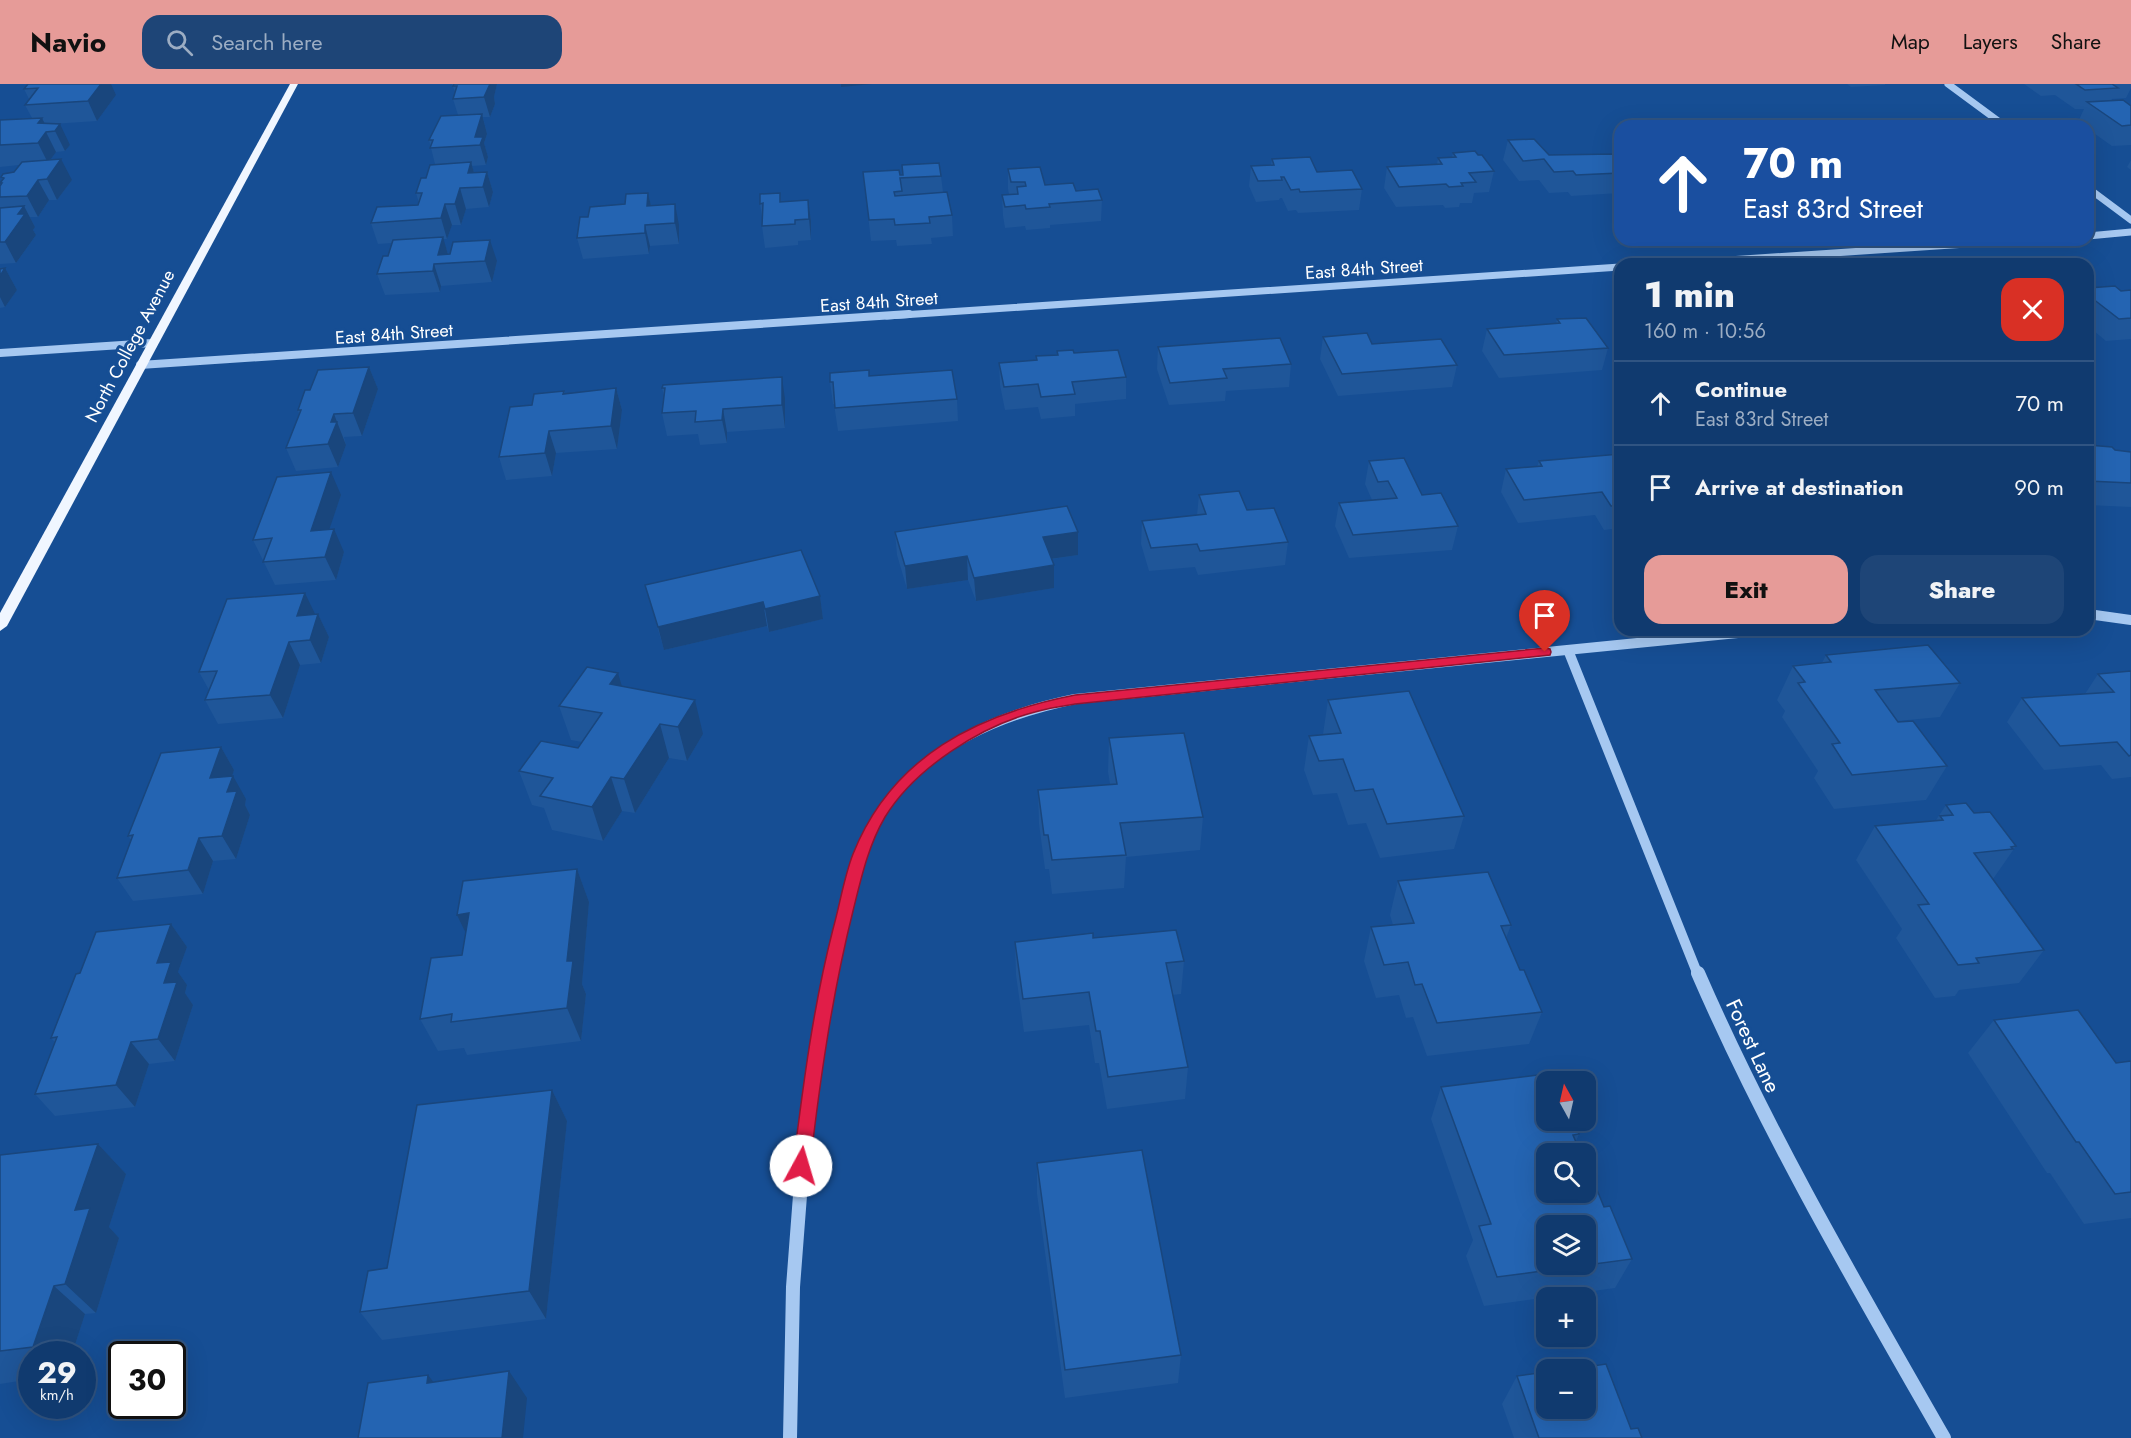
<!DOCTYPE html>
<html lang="en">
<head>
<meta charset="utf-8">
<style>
  :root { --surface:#103a6f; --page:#1e4577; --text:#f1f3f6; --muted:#9cadc3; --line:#305482; --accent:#e69b98 }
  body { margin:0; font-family:Jost,sans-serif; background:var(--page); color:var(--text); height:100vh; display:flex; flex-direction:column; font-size:22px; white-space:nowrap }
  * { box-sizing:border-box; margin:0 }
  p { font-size:20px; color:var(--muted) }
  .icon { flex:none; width:33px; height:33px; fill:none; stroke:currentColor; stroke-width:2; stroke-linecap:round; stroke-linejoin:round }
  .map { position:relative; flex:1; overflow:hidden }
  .side { position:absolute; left:1614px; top:174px; width:480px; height:378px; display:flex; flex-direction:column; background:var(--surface); border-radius:18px; box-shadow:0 6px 24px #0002,0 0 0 2px var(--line) }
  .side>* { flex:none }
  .hud { position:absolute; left:1614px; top:36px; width:480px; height:126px; border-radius:18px; box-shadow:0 6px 24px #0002,0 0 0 2px var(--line); background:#1a4fa0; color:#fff; overflow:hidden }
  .needle { width:39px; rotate:352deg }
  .controls { position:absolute; left:1536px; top:987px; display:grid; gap:12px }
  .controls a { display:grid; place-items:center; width:60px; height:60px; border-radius:12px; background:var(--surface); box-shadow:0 6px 24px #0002,0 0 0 2px var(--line); font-size:30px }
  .speed { position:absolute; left:18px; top:1257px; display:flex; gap:12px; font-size:30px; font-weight:700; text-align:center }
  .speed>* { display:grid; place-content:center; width:78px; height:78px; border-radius:50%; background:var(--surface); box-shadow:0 6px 24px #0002,0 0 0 2px var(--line); line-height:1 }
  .speed small { font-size:15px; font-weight:400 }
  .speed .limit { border:3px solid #111; border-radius:9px; background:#fff; color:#111 }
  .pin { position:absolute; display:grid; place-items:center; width:51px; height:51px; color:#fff; margin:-62px -26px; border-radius:50% 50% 50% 0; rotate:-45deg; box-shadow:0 0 6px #0007 }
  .pin .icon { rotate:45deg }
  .me { position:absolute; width:66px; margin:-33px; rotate:6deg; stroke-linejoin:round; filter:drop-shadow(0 0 4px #0008) }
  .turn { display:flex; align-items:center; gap:21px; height:126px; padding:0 30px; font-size:27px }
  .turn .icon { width:78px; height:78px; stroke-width:2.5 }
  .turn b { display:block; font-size:42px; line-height:51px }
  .round { display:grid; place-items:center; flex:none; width:63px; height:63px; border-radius:18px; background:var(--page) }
  .overview { display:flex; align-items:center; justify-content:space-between; height:102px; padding:0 30px }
  h1 { font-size:36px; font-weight:800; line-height:45px }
  .action { display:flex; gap:12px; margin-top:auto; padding:12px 30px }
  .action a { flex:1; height:69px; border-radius:18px; background:var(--accent); color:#111; font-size:24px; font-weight:800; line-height:69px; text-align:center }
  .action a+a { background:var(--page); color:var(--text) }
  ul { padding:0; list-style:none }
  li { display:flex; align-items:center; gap:18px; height:84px; padding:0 30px; border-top:2px solid var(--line) }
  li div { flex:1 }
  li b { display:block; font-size:22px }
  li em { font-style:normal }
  header { display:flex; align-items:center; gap:36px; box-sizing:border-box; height:84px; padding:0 30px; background:var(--accent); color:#111 }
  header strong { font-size:28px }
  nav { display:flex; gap:33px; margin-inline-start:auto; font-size:21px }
  .search { width:420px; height:54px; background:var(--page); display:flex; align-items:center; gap:15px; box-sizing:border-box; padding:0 21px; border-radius:18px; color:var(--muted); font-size:22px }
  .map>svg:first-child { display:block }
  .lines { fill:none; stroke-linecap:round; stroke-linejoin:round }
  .minor-far3 { stroke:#a6c8f1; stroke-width:7 }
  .minor-far2 { stroke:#a6c8f1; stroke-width:8 }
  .minor-far1 { stroke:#a6c8f1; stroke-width:10 }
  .minor { stroke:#a6c8f1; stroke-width:14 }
  .major { fill:#f0f6ff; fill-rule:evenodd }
  .wall { fill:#1f5699 }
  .shaded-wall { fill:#19467d }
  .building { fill:#2464b2; stroke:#19467d; stroke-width:1.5; fill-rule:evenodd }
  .route { fill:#e11d48; stroke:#92132f; stroke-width:1.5 }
  .labels { text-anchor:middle; stroke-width:6; stroke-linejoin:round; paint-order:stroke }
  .far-street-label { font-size:18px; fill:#fff; stroke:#164e94 }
  .street-label { font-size:21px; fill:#fff; stroke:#164e94 }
</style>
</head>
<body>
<header>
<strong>Navio</strong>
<div class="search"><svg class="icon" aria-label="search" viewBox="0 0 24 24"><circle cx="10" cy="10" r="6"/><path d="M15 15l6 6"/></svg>Search here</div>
<nav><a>Map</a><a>Layers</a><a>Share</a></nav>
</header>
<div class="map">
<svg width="2131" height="1354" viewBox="0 0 2131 1354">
  <rect width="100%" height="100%" fill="#164e94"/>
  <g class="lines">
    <!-- minor-far3 -->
    <path class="minor-far3" d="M1948 0 2005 42
      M2088 104 2131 136
      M2088 152 2131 148
      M1669 180 2026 156
      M887 232 1620 183"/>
    <!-- minor-far2 -->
    <path class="minor-far2" d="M0 269 152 259
      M140 281 909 230"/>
    <!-- minor-far1 -->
    <path class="minor-far1" d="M2088 530 2131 536
      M1568 566 1698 891
      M829 891C833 870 840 849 845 829 850 810 853 789 860 771 895 676 982 634 1075 615L1768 546"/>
    <!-- minor -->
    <path class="minor" d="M1698 889C1768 1050 1857 1202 1944 1354
      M790 1354 793 1203 805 1046 830 889"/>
    <!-- major -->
    <path class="major" d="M290 0H298L7 542 0 547V529Z"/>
  </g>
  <!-- wall -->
  <path class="wall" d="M28 0 116 11 97 37 52 40 70 61 65 67 56 68 50 76 72 96 57 116H49L38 133H30L35 143 33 146 36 151 16 179 0 180V99L3 96 1 93 14 88 19 81 0 83V36L32 34 25 21 29 15 24 5Z
    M452 0H497L494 13 495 20 490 33H483L487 50 484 59 488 73 486 81 472 82 474 88H487L493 108 489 123 466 125 461 141H452L447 155H443L448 170 497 177 492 198 441 202 440 208 385 211 377 190 388 172 392 159 378 160 371 139 418 121 419 119 416 109 435 80 429 56 458 31 453 15 455 8Z
    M1847 0H1885V1L1851 3Z
    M2024 0H2131V4L2126 14 2112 15 2111 17 2131 22V61L2112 62 2088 45V42H2084L2078 38 2084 25H2075L2055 11 2041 12Z
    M1881 36 1913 41 1961 42H1879Z
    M1508 56 1549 71 1620 74V109L1571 112 1568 108 1549 109 1539 96 1519 97 1503 76Z
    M1453 69 1494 87 1489 108 1474 109 1472 119H1460L1459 123 1445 124 1443 121 1396 123 1384 104 1387 83 1437 80 1438 74 1452 73Z
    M1272 75 1317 88 1362 105 1359 126 1298 129 1296 126 1288 127 1282 114H1280L1279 116 1256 118 1249 102 1251 82 1271 81Z
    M2131 76V86L2127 83Z
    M902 81 941 92 943 108 952 131 953 152 931 154 932 160 897 162 896 156 871 157 863 88 903 91Z
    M1008 85 1045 101 1076 107 1102 116 1101 137 1050 141V144L1026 146 1025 142 1005 144 1003 132 1002 111H1009L1008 105Z
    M648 109 651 122 679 141V160L650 162 649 170 583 175 577 154 588 133 625 120Z
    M780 109 781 118 808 116 811 137V156L798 157V161L765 164 762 142V133L760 120Z
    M5 184 17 206 5 223 0 224V185Z
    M2088 204 2121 207 2131 206V255L2106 257 2088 242Z
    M1557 235 1608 264 1602 286 1499 294 1482 267 1487 245 1556 240Z
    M1323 253 1372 260 1457 281 1452 303 1338 312 1320 275Z
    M1158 263 1291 280 1289 303 1226 307 1225 317 1169 321 1157 285Z
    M1057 267 1074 269 1126 293V315L1075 320V332L1041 335 1038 323 1005 326 1000 301 999 279 1036 276V272L1057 271Z
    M369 283 378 305 362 352 344 353 346 361 338 383 296 387 286 364 299 330 298 326 310 306Z
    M869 292 957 315 958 337 838 347 834 320H833L830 298Z
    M616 304 622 326 617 365 556 369 552 392 506 396 499 373 532 321 564 307 565 310Z
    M662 304 785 315V344L727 348V359L700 361 698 350 667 352 662 329 664 312Z
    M2088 361 2115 366 2131 368V423L2088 421Z
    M1620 370V444L1604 446 1595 431 1518 439 1501 408 1506 385 1537 383 1539 377Z
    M1369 377 1422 411 1458 442 1452 466 1349 474 1335 442 1339 419 1372 416 1365 400Z
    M341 411 329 445 344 468 336 496 275 501 253 456Z
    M1199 411 1247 426 1288 458 1285 481 1198 491 1195 483 1149 487 1141 460 1142 437 1197 431Z
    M895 448H1078V471L1052 475 1054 504 976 517 968 496 907 505 897 471Z
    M645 501 820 512 823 535 769 548 767 542 664 566Z
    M315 530H318L329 553 321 579 300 581 283 634 218 640 205 616 209 606 199 588Z
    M1826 571 1960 599 1940 633 1897 637 1947 682 1926 716 1834 725 1814 694 1818 687 1782 633 1785 627 1777 616 1793 582 1822 579Z
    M2131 587V693L2112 695 2101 681 2044 686 2007 638 2022 614 2085 610 2098 590Z
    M622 602 703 650 687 677 669 674 635 729 622 727 603 757 552 746 544 724 532 721 519 687 578 664 582 658 571 656 559 622Z
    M1328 616 1464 732 1454 765 1380 774 1366 739 1348 741 1337 709 1313 711 1304 686 1309 652 1323 650Z
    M1109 654 1203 733 1200 766 1126 773 1124 804 1052 810 1049 785H1045L1039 740 1038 706 1110 700 1108 688Z
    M221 663 234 686 232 692 246 715 245 721 250 731 236 775 213 777 203 810 133 817 117 794 131 756 128 752Z
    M1946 721 1974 729 2016 762 1993 795 2044 866 2019 899 1959 906 1955 912 1935 914 1896 854 1902 845 1856 776 1875 742 1936 736Z
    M577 785 589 818 582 900 586 910 581 957 467 971 464 964 438 967 420 935Z
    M1398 797 1511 841 1506 854 1520 886 1542 928 1529 960 1427 972 1413 933 1406 934 1399 911 1376 914 1364 877 1371 843 1393 841 1390 831Z
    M171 840 187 863 178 888 187 901 185 909 193 921 175 977 149 980 135 1023 55 1032 35 1010 55 958 51 954 80 889Z
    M1093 854 1184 877 1181 910 1172 911 1188 983 1185 1015 1107 1025 1099 979H1095L1089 941 1024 948 1016 891 1015 858Z
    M1994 936 2116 979 2131 977V1134L2084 1140 2050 1089H2047L1968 969Z
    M1441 1003 1579 1050 1576 1057 1604 1123 1632 1175 1615 1204 1484 1222 1466 1172 1473 1156 1431 1035Z
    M552 1006 567 1037 546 1235 382 1256 360 1228Z
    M98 1060 126 1090 109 1143 119 1154 96 1229 85 1230 72 1270H32V1295L0 1300V1071Z
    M1037 1079 1181 1271 1178 1299 1065 1314 1037 1110Z
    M1517 1292 1631 1345 1642 1354H1514L1502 1320Z"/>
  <!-- shaded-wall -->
  <path class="shaded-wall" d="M101 0H111L116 11 97 37 88 17Z
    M486 0H497L494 13 495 20 490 33 484 13Z
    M841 0H872L841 3Z
    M482 30 487 50 484 59 488 73 486 81 480 61 475 53Z
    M42 34 49 48H46L56 68 48 79 38 59V39Z
    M60 40 70 61 65 67 55 47Z
    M61 75 72 96 57 116 47 95Z
    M471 78 477 99 468 89Z
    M487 88 493 108 489 123 483 103Z
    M38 96 49 116 38 133 27 112Z
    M460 104 466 125 461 141 455 120Z
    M648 109 653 130 647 122Z
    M808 116 811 137V156L809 135Z
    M445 120 452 141 447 155 441 134Z
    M675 120 679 141V160L675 139Z
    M24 122 35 143 33 146 36 151 16 179 5 158 18 130Z
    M645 141 650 162 649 170 645 149Z
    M443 153 449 174 438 171Z
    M490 156 497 177 492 198 485 177Z
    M434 180 441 202 440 208 433 187Z
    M5 184 17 206 5 223 0 213V192Z
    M369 283 378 305 362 352 353 329Z
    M782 293 785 315V344L782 321Z
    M616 304 622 326 617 365 611 342Z
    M723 325 727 348V359L722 336Z
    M334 330 346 361 338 383 328 360 331 338Z
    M549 347 556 369 552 392 545 369Z
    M331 388 341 411 321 470 311 447Z
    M334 445 344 468 336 496 325 473Z
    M1078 448V471L1043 476V453Z
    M967 472 968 496 907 505 905 482Z
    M1054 481V504L976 517 974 494Z
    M305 509 316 532H297Z
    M820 512 823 535 769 548 765 525Z
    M763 518 767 542 664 566 658 543Z
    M318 530 329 553 321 579 310 556Z
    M289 558 300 581 283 634 270 611Z
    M618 589 628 623 610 600Z
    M695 616 703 650 687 677 678 643Z
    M660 640 669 674 635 729 624 695Z
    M221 663 234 686 224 718 210 694Z
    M233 692 246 715 245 721 250 731 236 775 222 752 227 708Z
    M611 693 622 727 603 757 592 723Z
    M199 754 213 777 203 810 188 786Z
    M577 785 589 818 582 900 586 910 581 957 567 924V877Z
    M469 829 473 864 457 831Z
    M171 840 187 863 178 888 187 901 185 909 193 921 175 977 158 955 164 899 157 879Z
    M131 958 149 980 135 1023 116 1001Z
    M552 1006 567 1037 546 1235 529 1207Z
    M98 1060 126 1090 109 1143 119 1154 96 1229 65 1200 75 1126Z
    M54 1202 85 1230 72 1270H42L33 1263Z
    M509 1287 527 1314 523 1354H502Z
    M428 1291 449 1318 427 1299Z"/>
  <!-- building -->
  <path class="building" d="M28 0H101L88 17 25 21 38 4 24 5Z
    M454 0H490L484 13 453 15 457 2H453Z
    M2076 0H2112L2118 4 2085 6Z
    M2123 16 2131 22V41L2122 42 2087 18Z
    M482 30 475 53H483L480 61 430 64 433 56H429L441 32Z
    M42 34 38 39 60 40 55 47 46 48 38 59 0 61V36Z
    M1906 35 1913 41 1956 39 1961 42H1888L1881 36Z
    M1534 55 1549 71 1616 70 1620 74V89L1576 91 1573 87 1554 88 1544 75 1523 77 1508 56Z
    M1475 67 1478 71H1482L1494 87 1469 89 1476 98 1461 99 1463 102 1449 103 1446 100 1399 103 1387 83 1442 80 1438 74 1456 73 1453 69Z
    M1310 73 1317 88 1352 86 1362 105 1300 108 1299 105 1291 106 1284 93H1281L1282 96 1258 97 1251 82 1274 81 1272 75Z
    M61 75 47 95 38 96 27 112 0 113V102L2 99H0L4 94 1 93 3 90 14 88 22 78Z
    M471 78 468 89 487 88 483 103 460 104 455 120H445L441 134 371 139 377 123 418 121 422 109H416L421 94H426L430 81Z
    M939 79 941 92 900 94 902 107 894 108 895 112 947 108 952 131 929 133 930 139 895 141 894 135 869 136 863 88 899 86 900 91H903L902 81Z
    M1040 83 1045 101 1073 99 1076 107 1098 105 1102 116 1049 120 1050 123 1026 125 1025 121 1005 123 1002 111 1018 110 1017 103 1026 102 1025 98H1011L1008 85Z
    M648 109 647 122 675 120V139L645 141V149L577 154 580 133H588L590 123 625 120 626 110Z
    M780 109V118L808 116 809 135 795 136V140L762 142 763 119 760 120V110Z
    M24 122 18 130H25L5 158H0V124Z
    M443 153 438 171 450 170 453 158 490 156 485 177 434 180 433 187 377 190 383 172H388L393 156Z
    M5 184 0 192V185Z
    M2115 202 2121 207 2131 206V234L2119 235 2088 211V204Z
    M1586 234 1608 264 1504 271 1487 245 1560 239 1557 235Z
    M1367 249 1372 260 1441 255 1457 281 1342 290 1323 253Z
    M1280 254 1291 280 1223 285 1227 294 1170 299 1158 263Z
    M1073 266 1074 269 1118 266 1126 293 1072 298 1075 310 1041 313 1038 300 1004 303 999 279 1037 276 1036 272 1058 271 1057 267Z
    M369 283 353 329 334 330 331 338H337L328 360 286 364 301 326H298L305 306H310L318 286Z
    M869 286V292L952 286 957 315 835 324 833 298H830V289Z
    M782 293V321L723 325 722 336 695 338 696 327 662 329 665 304H662L663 301Z
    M616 304 611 342 549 347 545 369 499 373 510 323 532 321 534 310 564 307 563 310Z
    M2088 361 2112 363 2115 366 2131 368V399L2088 397Z
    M1620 370V422H1611L1602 408 1524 416 1506 385 1542 382 1539 377Z
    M1404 374 1422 411 1441 409 1458 442 1353 451 1339 419 1397 414 1388 397 1378 398 1369 377Z
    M331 388 311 447 334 445 325 473 263 478 272 454 253 456 277 393Z
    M1239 407 1247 426 1274 424 1288 458 1200 467 1197 460 1151 464 1142 437 1206 430 1199 411Z
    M1067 422 1078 448 1043 453 1054 481 974 494 967 472 905 482 895 448Z
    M801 466 820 512 765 525 763 518 658 543 645 501Z
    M305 509 297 532 318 530 310 556 289 558 270 611 205 616 217 587 199 588 227 515Z
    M1928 561 1960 599 1875 606 1898 638 1913 637 1947 682 1852 691 1832 660 1840 659 1798 599 1805 598 1793 582 1831 578 1826 571Z
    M587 583 618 589 610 600 695 616 678 643 660 640 624 695 611 693 592 723 540 712 553 694 519 687 541 657 578 664 602 629 559 622Z
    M2131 587V671L2129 672 2117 658 2060 662 2022 614 2114 608 2098 590Z
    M1409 607 1464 732 1387 740 1373 705 1355 707 1343 675 1319 677 1309 652 1341 649 1328 616Z
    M1184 649 1203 733 1120 739 1126 771 1052 776 1048 751H1044L1038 706 1117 700 1109 654Z
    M221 663 210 694 233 692 227 708 237 707 222 752 199 754 188 786 117 794 133 751 128 752 161 669Z
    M1966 719 1974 729 1990 728 2016 762 2011 763 2013 765 1974 769 2044 866 1976 874 1979 879 1958 881 1918 821 1929 820 1875 742 1943 736 1940 732 1953 731 1946 721Z
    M577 785 567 877H573L567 924 451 938 452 930 420 935 431 874 462 871 469 829 457 831 463 797Z
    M1488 788 1511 841 1501 842 1520 886H1524L1542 928 1437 939 1422 900 1415 901 1408 878 1384 881 1371 843 1414 839 1398 797Z
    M171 840 157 879 171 878 164 899 177 898 158 955 131 958 116 1001 35 1010 57 953 51 954 76 890 80 889 96 848Z
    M1176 846 1184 877 1166 879 1188 983 1108 993 1100 947H1096L1089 908 1023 915 1015 858 1093 849V854Z
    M2078 926 2116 979 2131 977V1108L2115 1110 2079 1058H2076L1994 936Z
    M1554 989 1557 998H1546V1036H1574L1579 1050 1573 1051 1581 1070H1546V1108H1586V1079L1604 1123 1610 1122 1632 1175 1497 1193 1479 1142 1491 1140 1441 1003ZM1546 1142H1586V1180H1546Z
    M552 1006 529 1207 360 1228 368 1187 387 1184 417 1021Z
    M98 1060 75 1126 90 1124 65 1200 54 1202 33 1263 0 1267V1071Z
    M1142 1066 1181 1271 1065 1286 1037 1079Z
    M1606 1280 1631 1345 1638 1344 1642 1354H1539L1517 1292 1546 1288V1324H1586V1286H1565Z
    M509 1287 502 1354H358L368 1299 428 1291 427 1299Z"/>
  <!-- route -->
  <path class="route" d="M1545 564 1550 565 1551 568 1550 571 1075 620C1062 622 1048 624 1035 628 981 642 915 684 885 733 868 762 861 795 853 827 832 911 820 996 810 1082L808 1088 801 1090 795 1088 793 1082C803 1002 813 923 833 845 840 820 844 793 853 770 892 672 978 630 1075 611Z"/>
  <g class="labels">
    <!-- far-street labels -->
    <g class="far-street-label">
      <text transform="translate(1364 185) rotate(-4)" y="6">East 84th Street</text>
      <text transform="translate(879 218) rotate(-4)" y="6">East 84th Street</text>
      <text transform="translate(394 250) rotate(-4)" y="6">East 84th Street</text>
      <text transform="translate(130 262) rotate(-62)" y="6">North College Avenue</text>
    </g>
    <!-- street labels -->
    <g class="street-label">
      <text transform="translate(1753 962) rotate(65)" y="7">Forest Lane</text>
    </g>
  </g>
</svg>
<div class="controls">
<a><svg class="needle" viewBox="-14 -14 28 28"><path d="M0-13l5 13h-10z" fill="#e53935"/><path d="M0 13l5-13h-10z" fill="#9cadc3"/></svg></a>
<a><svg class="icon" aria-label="search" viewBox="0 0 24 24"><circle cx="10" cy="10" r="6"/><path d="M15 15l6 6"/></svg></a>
<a><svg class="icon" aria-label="layers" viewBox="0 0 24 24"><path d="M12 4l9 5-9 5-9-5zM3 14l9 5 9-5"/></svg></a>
<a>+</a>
<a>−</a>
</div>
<div class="speed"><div>29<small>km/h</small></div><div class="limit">30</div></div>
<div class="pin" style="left:1545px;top:568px;background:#d93025"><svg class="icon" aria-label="arrive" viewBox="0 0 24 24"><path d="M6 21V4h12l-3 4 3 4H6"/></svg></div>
<svg class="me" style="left:801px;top:1082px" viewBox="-20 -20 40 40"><circle r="19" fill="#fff"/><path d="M0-13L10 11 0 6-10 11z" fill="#e11d48"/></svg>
<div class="hud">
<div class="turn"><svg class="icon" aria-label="ahead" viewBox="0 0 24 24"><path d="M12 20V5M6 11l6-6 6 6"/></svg><div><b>70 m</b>East 83rd Street</div></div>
</div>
<section class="side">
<div class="overview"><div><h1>1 min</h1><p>160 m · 10:56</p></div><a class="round" style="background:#d93025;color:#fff"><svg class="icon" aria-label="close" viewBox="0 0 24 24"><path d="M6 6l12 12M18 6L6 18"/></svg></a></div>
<ul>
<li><svg class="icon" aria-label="ahead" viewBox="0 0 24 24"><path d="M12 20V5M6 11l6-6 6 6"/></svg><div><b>Continue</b><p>East 83rd Street</p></div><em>70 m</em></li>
<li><svg class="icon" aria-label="arrive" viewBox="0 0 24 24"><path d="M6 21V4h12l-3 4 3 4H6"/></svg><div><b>Arrive at destination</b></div><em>90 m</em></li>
</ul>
<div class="action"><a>Exit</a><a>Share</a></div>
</section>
</div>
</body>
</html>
